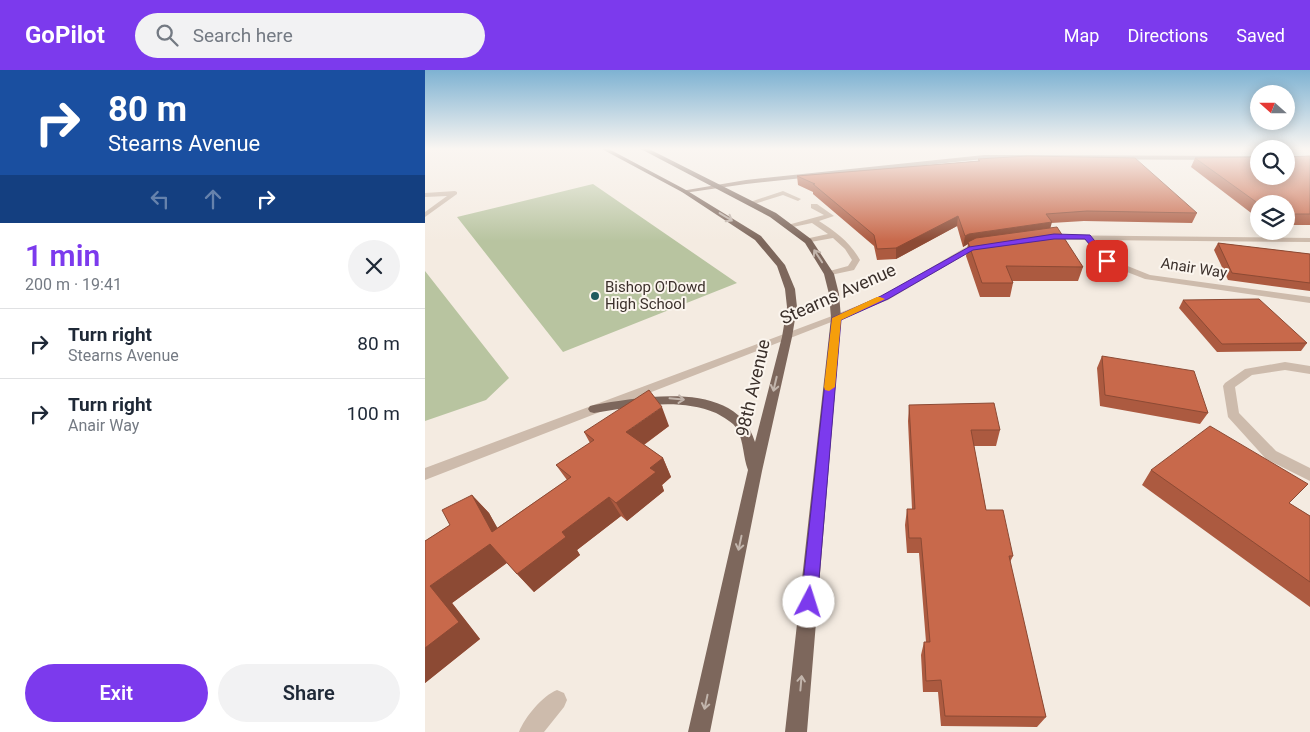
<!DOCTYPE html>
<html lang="en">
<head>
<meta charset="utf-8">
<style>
  :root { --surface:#fff; --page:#f2f2f3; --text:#1f2937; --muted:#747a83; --line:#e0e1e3; --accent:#7c3aed }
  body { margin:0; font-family:Roboto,sans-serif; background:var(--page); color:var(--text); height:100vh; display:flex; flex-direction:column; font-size:19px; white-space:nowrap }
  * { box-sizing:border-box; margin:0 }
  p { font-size:16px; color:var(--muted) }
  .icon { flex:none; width:28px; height:28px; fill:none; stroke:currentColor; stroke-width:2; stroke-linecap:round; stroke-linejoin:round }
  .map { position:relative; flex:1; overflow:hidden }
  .details { display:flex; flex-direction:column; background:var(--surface); width:425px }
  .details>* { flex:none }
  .banner { background:#1a4fa0; color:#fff; overflow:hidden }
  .needle { width:32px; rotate:291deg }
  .fabs { position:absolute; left:825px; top:15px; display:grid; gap:10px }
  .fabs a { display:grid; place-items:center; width:45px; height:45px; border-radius:50%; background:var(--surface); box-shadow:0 2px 12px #0003; font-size:25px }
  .pin { position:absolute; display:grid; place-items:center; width:42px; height:42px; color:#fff; margin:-21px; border-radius:10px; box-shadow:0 2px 8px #0006 }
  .me { position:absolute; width:55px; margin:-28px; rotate:5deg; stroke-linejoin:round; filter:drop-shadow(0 0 4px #0008) }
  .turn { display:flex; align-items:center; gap:18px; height:105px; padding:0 25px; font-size:22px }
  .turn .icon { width:65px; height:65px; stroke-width:2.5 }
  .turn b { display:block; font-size:35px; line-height:42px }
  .lanes { display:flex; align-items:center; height:48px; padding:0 25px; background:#0003; justify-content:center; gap:25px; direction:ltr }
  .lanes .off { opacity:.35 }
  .round { display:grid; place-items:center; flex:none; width:52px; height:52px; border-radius:26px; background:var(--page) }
  .head { display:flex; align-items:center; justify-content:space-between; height:85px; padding:0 25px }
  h1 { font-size:30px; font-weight:600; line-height:38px; color:var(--accent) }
  .cta { display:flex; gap:10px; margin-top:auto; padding:10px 25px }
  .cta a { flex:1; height:58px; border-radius:30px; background:var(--accent); color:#fff; font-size:20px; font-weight:600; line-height:58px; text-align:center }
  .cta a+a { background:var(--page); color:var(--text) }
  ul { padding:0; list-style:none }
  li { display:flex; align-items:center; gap:15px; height:70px; padding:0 25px; border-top:1px solid var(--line) }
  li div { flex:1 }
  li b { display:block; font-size:19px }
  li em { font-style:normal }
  header { display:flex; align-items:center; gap:30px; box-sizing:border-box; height:70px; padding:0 25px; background:var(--accent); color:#fff }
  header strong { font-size:24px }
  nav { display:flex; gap:28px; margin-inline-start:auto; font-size:18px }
  .search { width:350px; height:45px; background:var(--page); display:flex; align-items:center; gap:12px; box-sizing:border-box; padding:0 18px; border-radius:28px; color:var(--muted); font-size:19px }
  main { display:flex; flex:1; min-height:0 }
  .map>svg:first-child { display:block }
  .green { fill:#b8c4a0 }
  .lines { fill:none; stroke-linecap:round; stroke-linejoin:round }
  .lane { fill:#cdbbac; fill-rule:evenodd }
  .street { fill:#cdbbac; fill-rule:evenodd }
  .secondary { fill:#a18a7d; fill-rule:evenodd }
  .primary { fill:#7d675c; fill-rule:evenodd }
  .wall { fill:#ac5a40 }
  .shaded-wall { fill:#8c4a34 }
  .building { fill:#c8694b; stroke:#8c4a34 }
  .oneway { stroke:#c2b5ac }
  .route { fill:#7c3aed; stroke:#51269a }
  .slow { fill:#f59e0b }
  .poi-dot { fill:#1f5a5e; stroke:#fbf5ee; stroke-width:2 }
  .labels { text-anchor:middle; stroke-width:4; stroke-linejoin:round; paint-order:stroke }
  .far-street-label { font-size:15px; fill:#3b302b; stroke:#fbf5ee }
  .far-poi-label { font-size:15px; fill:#3b302b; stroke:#fbf5ee; text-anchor:start }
  .street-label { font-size:18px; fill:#3b302b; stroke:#fbf5ee }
</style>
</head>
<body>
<header>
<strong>GoPilot</strong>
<div class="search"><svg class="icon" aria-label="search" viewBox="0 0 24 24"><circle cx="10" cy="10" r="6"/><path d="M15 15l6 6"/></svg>Search here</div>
<nav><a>Map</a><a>Directions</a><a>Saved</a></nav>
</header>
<main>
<section class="details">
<div class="banner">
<div class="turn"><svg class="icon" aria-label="right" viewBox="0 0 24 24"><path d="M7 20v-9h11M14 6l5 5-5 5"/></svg><div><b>80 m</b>Stearns Avenue</div></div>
<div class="lanes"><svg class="icon off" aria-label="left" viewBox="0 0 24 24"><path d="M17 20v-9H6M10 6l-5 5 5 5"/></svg><svg class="icon off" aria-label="ahead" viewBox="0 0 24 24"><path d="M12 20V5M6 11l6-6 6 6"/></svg><svg class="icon" aria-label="right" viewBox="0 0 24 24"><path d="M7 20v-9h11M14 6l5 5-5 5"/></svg></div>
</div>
<div class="head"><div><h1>1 min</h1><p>200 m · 19:41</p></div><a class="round"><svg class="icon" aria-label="close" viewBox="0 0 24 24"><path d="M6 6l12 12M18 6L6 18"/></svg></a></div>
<ul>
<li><svg class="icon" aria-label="right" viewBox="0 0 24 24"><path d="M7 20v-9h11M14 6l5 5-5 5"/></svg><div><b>Turn right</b><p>Stearns Avenue</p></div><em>80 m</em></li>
<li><svg class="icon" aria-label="right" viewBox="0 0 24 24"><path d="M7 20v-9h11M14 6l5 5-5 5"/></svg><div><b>Turn right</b><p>Anair Way</p></div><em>100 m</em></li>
</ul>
<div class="cta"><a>Exit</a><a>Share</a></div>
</section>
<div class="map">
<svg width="885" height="662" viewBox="0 0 885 662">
  <rect width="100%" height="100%" fill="#f4ebe1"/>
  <!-- green -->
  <path class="green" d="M168 114 312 213 138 282 32 147Z
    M0 201 84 308 61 330 0 351Z"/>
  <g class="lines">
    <!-- lane -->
    <path class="lane" d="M30 121 32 122V124L0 147V142L22 126 0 127V123Z
      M358 121 376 129 373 131 358 125 326 135 322 133Z
      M386 134H392L409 146 394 151C411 162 425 172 435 190L429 200 401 206V202L423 196 427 190 420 179 408 168 380 173V169L403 164 387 153 363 158 359 156 399 145 386 138Z"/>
    <!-- street -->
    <path class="street" d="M620 165 885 168V172L669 170 685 189 725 205 885 227V233L720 209 679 193 660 170 623 169H620Z
      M558 174H561V178L548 180 463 230 0 410V398L407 246 457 226 543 176Z
      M860 292 885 296V304L860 300 827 305 810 317 814 343 851 381 885 398V411L841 389 803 347 798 316 800 313 820 299Z
      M132 620 139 623 142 630 139 637 119 662H94C100 647 117 626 132 620Z"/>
    <!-- secondary -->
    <path class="secondary" d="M559 85 834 86V90L559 89 321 114 259 123 256 121 321 110Z"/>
    <!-- primary -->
    <path class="primary" d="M175 78H182L261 120 336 166 360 195 370 219 372 237 367 267 337 401 285 662H263L323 400C318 387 319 372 312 359 308 352 298 347 291 343 251 327 210 337 169 343L165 342 163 339 165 336 169 335C218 327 311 309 330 372L357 267 362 237 360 219 352 196 330 170 257 122Z
      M214 78H222L351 143 386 169 409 204 414 224 416 248 382 662H360L406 248 404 224 399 204 380 173 345 147Z"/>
  </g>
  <!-- wall -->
  <path class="wall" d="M885 86V155H861V134H834V149L766 97 770 88Z
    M553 89 772 143 767 153 659 151 626 153 625 158 658 197 653 211H587L588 213 585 227H555L541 186 543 174 538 177 532 156 471 189 452 190 449 176 388 124V122L373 115 372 106 553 91Z
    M793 173 885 184V221L803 210 789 180Z
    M758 230 882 273 876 281 792 282 754 238Z
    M677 286 783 343 775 354 675 336 672 298Z
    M484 335 575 360 571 376H549L561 440 588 486 585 492 621 647 612 657 516 656 513 622H498L496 585 499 572H501L494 483H482L480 455 482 439H487L483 351Z
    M244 356 219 375 238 388 246 407 237 415 239 421 202 451 196 446 152 480 155 485 109 522 82 493 27 533 55 569 0 613V471L25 455 47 425 64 443 72 458 142 410 131 395 165 373 159 362Z
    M726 400 864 433 885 446V537L717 415Z"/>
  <!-- shaded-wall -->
  <path class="shaded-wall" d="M533 146 532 156 471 189V178Z
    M627 152 624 163 543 172V174L538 177 540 166 544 164Z
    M237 337 244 356 210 381 201 362Z
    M238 388 246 407 237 415 239 421 202 451 191 433 225 398Z
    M47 425 64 443 85 480 67 462Z
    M184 427 196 446 152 480 155 485 109 522 92 504 137 462Z
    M65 474 83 492 27 533 55 569 0 613V578L5 516Z"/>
  <!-- building -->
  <path class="building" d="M603 86 710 88 772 143 662 141 621 144 627 152 544 164 540 166 533 146 471 178 452 179 449 165 388 114H390L372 106 555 91 553 89Z
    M885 86V144H861V134H834L770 88 834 87V106H861V87Z
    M632 157 658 197 581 196 588 213H557L543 172 551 168Z
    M793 173 885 184V213L807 203Z
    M834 229 882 273 797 274 758 230Z
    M677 286 769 301 783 343 680 325Z
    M224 320 237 337 201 362 238 388 225 398 231 402 191 433 184 427 137 462 141 467 92 504 65 474 5 516 34 552 0 578V471L25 455 17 440 47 425 67 462 146 407 131 395 169 370 159 362Z
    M569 333 575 360H546L561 440H578L588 486H584L621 647 520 646 516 610 501 611 499 572H505L496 468H484L482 439H490L484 335Z
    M785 356 883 414 864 433 885 446V512L726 400Z"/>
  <!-- one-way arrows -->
  <defs><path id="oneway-shaft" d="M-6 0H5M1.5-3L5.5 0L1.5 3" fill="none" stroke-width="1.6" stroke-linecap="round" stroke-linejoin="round" transform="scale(1.25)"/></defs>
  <g class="oneway">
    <use href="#oneway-shaft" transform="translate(301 147) rotate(31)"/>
    <use href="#oneway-shaft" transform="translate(393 186) rotate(-123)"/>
    <use href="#oneway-shaft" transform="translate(350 314) rotate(103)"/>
    <use href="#oneway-shaft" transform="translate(252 329) rotate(5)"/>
    <use href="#oneway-shaft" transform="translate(315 473) rotate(102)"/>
    <use href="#oneway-shaft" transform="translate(376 613) rotate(-85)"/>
    <use href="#oneway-shaft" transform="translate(281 632) rotate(102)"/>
  </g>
  <!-- sky -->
  <linearGradient id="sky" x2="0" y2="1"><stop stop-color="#7eb2d2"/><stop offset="0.46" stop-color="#faf6f2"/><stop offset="1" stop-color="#faf6f2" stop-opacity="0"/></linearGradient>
  <rect width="885" height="171" fill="url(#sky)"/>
  <!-- route -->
  <path class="route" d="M629 164 665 165 686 191 679 192 660 169H629L548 180 463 229 416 250 392 532 390 538 384 540 378 538 376 532 407 248 456 226 544 177Z"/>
  <!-- slow -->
  <path class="slow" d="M452 227H455L460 229 416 250 410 317 404 321 400 320 399 317 407 248Z"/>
  <!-- markers -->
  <circle class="poi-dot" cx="170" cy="226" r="5"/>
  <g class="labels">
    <!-- far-street labels -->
    <g class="far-street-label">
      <text transform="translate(769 198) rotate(9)" y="5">Anair Way</text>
    </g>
    <!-- far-poi labels -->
    <g class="far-poi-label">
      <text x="180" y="222">Bishop O'Dowd<tspan x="180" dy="17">High School</tspan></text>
    </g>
    <!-- street labels -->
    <g class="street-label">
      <text transform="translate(413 224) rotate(-24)" y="6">Stearns Avenue</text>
      <text transform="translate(328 318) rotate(-77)" y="6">98th Avenue</text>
    </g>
  </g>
</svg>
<div class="fabs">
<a><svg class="needle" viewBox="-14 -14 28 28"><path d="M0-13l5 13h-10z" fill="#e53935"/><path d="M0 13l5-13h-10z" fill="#747a83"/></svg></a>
<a><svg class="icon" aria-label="search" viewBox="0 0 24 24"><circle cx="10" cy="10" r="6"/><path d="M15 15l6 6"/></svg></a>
<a><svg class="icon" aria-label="layers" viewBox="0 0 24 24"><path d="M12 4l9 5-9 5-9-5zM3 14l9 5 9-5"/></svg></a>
</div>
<div class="pin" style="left:682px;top:191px;background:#d93025"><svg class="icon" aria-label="arrive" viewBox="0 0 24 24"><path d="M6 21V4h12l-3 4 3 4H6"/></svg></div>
<svg class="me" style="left:384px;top:532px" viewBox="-20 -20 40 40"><circle r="19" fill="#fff"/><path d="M0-13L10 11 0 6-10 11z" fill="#7c3aed"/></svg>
</div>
</main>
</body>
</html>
